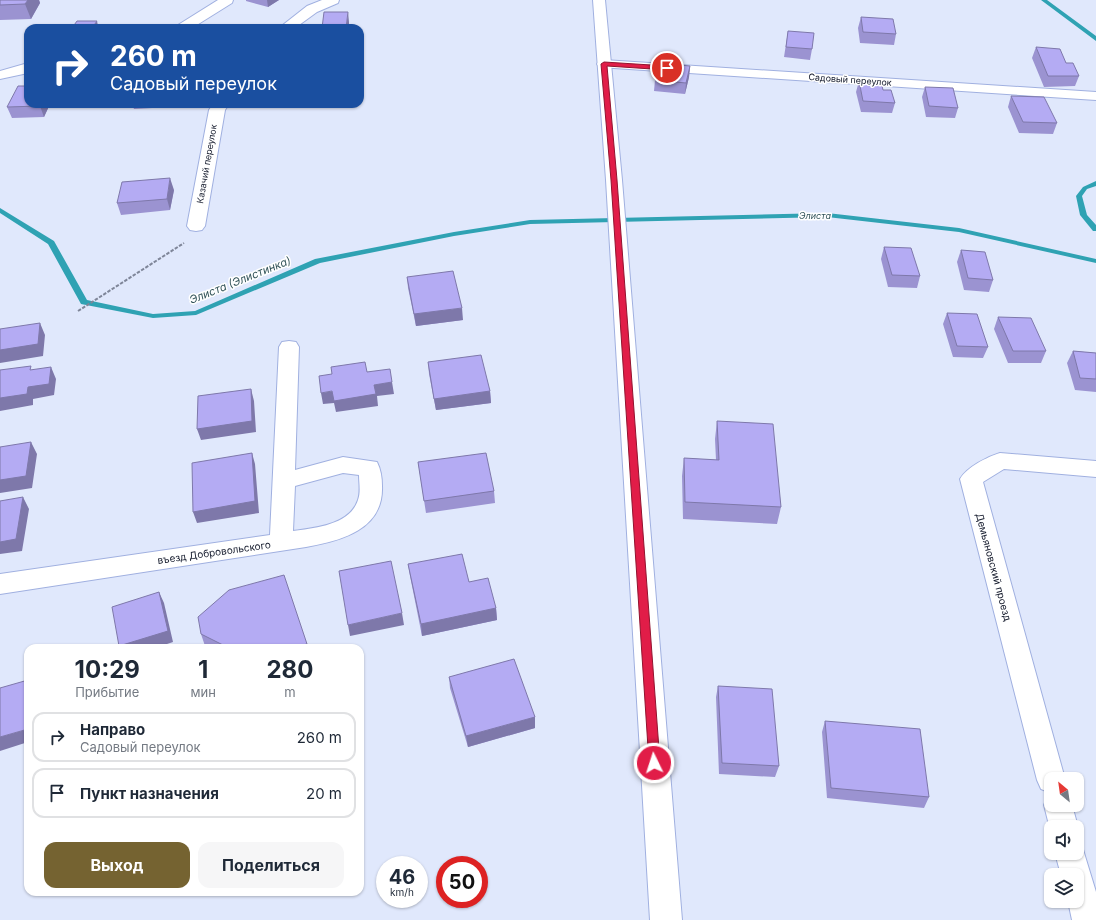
<!DOCTYPE html>
<html lang="ru">
<head>
<meta charset="utf-8">
<style>
  :root { --surface:#fff; --page:#f6f6f7; --text:#1f2937; --muted:#747a83; --line:#e0e1e3; --accent:#756331 }
  body { margin:0; font-family:Inter,sans-serif; background:var(--page); color:var(--text); height:100vh; display:flex; flex-direction:column; font-size:15px; white-space:nowrap }
  * { box-sizing:border-box; margin:0 }
  p { font-size:13px; color:var(--muted) }
  .icon { flex:none; width:22px; height:22px; fill:none; stroke:currentColor; stroke-width:2; stroke-linecap:round; stroke-linejoin:round }
  .map { position:relative; flex:1; overflow:hidden }
  .details { position:absolute; left:24px; top:644px; width:340px; height:252px; display:flex; flex-direction:column; background:var(--surface); border-radius:12px; box-shadow:0 1px 3px #0004 }
  .details>* { flex:none }
  .top-card { position:absolute; left:24px; top:24px; width:340px; height:84px; border-radius:12px; box-shadow:0 1px 3px #0004; background:#1a4fa0; color:#fff; overflow:hidden }
  .needle { width:26px; rotate:331deg }
  .buttons { position:absolute; left:1044px; top:772px; display:grid; gap:8px }
  .buttons a { display:grid; place-items:center; width:40px; height:40px; border-radius:8px; background:var(--surface); box-shadow:0 1px 3px #0004; font-size:20px }
  .speed { position:absolute; left:376px; top:856px; display:flex; gap:8px; font-size:20px; font-weight:700; text-align:center }
  .speed>* { display:grid; place-content:center; width:52px; height:52px; border-radius:50%; background:var(--surface); box-shadow:0 1px 3px #0004; line-height:1 }
  .speed small { font-size:10px; font-weight:400 }
  .speed .limit { border:6px solid #d22; background:#fff; color:#111 }
  .pin { position:absolute; display:grid; place-items:center; width:34px; height:34px; color:#fff; margin:-17px; border:2px solid #fff; border-radius:50%; box-shadow:0 1px 4px #0007 }
  .me { position:absolute; width:44px; margin:-22px; rotate:356deg; stroke-linejoin:round; filter:drop-shadow(0 0 3px #0008) }
  .turn { display:flex; align-items:center; gap:14px; height:84px; padding:0 20px; font-size:18px }
  .turn .icon { width:52px; height:52px; stroke-width:2.5 }
  .turn b { display:block; font-size:28px; line-height:34px }
  .eta { display:flex; justify-content:space-evenly; align-items:center; height:68px; text-align:center }
  .eta b { font-size:24px; font-weight:700; line-height:28px }
  .cta { display:flex; gap:8px; margin-top:auto; padding:8px 20px }
  .cta a { flex:1; height:46px; border-radius:12px; background:var(--accent); color:#fff; font-size:16px; font-weight:700; line-height:46px; text-align:center }
  .cta a+a { background:var(--page); color:var(--text) }
  ul { padding:0; list-style:none }
  li { display:flex; align-items:center; gap:12px; height:50px; margin:0 8px 6px; padding:0 12px; border:2px solid var(--line); border-radius:12px }
  li div { flex:1 }
  li b { display:block; font-size:15px }
  li em { font-style:normal }
  .map>svg:first-child { display:block }
  .lines { fill:none; stroke-linecap:round; stroke-linejoin:round }
  .stream { fill:#2fa2b3; fill-rule:evenodd }
  .minor-casing { stroke:#a0b0e0; stroke-width:2 }
  .major-casing { stroke:#a0b0e0; stroke-width:2 }
  .path { stroke:#7f8699; stroke-width:2; stroke-dasharray:3.5 1.5; stroke-linecap:butt }
  .minor { fill:#fff; fill-rule:evenodd }
  .major { fill:#fff; fill-rule:evenodd }
  .wall { fill:#9b93d1 }
  .shaded-wall { fill:#7e78aa }
  .building { fill:#b4abf3; stroke:#7e78aa }
  .route { fill:#e11d48; stroke:#92132f }
  .labels { text-anchor:middle; stroke-width:3; stroke-linejoin:round; paint-order:stroke }
  .far-street-label { font-size:9px; fill:#151b2d; stroke:#fff }
  .far-water-label { font-size:9px; font-style:italic; fill:#33545a; stroke:#fff }
  .street-label { font-size:10px; fill:#151b2d; stroke:#fff }
  .water-label { font-size:11px; font-style:italic; fill:#33545a; stroke:#fff }
</style>
</head>
<body>
<div class="map">
<svg width="1096" height="920" viewBox="0 0 1096 920">
  <rect width="100%" height="100%" fill="#e0e8fc"/>
  <g class="lines">
    <!-- stream -->
    <path class="stream" d="M1041 0H1047L1096 36V41Z
      M1096 181V186L1087 189 1082 196 1087 215 1096 225V231H1093L1080 215 1076 196 1083 187Z
      M0 208 54 241 87 300 153 314 195 311 315 259 454 232 530 220 827 213 959 228 1096 259V263L959 232 827 217 530 224 454 236 320 263 196 315 153 318 81 304 48 244 0 213Z"/>
    <defs>
      <path id="minor" d="M218 0H233L232 3 192 28H176L178 25Z
        M322 0H339L338 3 317 12 295 28H279L307 6Z
        M604 60 1096 92V100L599 67 597 64 599 61Z
        M28 63V73L0 79V71Z
        M213 104H229L225 110 205 226 202 230 196 231 190 230 187 226 209 110Z
        M289 341 296 342 299 347 295 470 343 457 377 462C381 470 382 478 382 486 384 530 340 541 306 547L0 594V574L270 535 279 347 282 342ZM343 473 359 475C359 483 361 492 358 500 350 525 315 528 293 531L295 486Z
        M1000 453 1096 461V477L1004 469 983 482 1065 779H1051V793L1041 789 1037 780 960 479C967 467 987 457 1000 453Z
        M1051 794V805H1072L1078 827 1077 828V827H1051V833L1044 805 1048 795Z
        M1077 841 1081 843 1096 892V920H1072L1068 901H1077V875H1061L1055 853H1077Z"/>
      <path id="major" d="M593 0H605L622 180 682 920H650L606 180Z"/>
    </defs>
    <!-- minor casing -->
    <use href="#minor" class="minor-casing"/>
    <!-- major casing -->
    <use href="#major" class="major-casing"/>
    <!-- path -->
    <path class="path" d="M78 311 184 243"/>
    <!-- minor -->
    <use href="#minor" class="minor"/>
    <!-- major -->
    <use href="#major" class="major"/>
  </g>
  <!-- wall -->
  <path class="wall" d="M0 0H39L40 3 31 19 0 20Z
    M246 0H279L268 7 246 1Z
    M861 17 896 34 894 45 860 43 858 28Z
    M788 31 812 49 810 60 784 57Z
    M1036 47 1066 63 1079 76 1075 86 1044 87 1032 58Z
    M690 66 689 77 685 94 654 91 655 80Z
    M859 81 883 90 895 103 892 113 861 112 856 92Z
    M925 87 958 108 955 118 926 117 922 97Z
    M1011 96 1057 123 1053 134 1019 133 1008 107Z
    M28 104H50L44 117 12 118 7 107Z
    M132 104H188V106L134 109Z
    M174 190 170 210 121 215 117 203Z
    M884 247 920 276 917 288 888 287 881 259Z
    M961 250 993 280 989 292 964 290 957 262Z
    M407 277 463 320 416 326 408 288Z
    M947 313 988 347 983 358 953 357 943 324Z
    M998 317 1046 351 1041 363H1008L994 329Z
    M1073 351 1096 353V392L1075 390 1067 363Z
    M428 362 490 391 491 403 436 410 429 374Z
    M717 421 781 507 777 524 683 519 682 476 684 458 716 460 715 439Z
    M418 462 494 491 495 503 426 513Z
    M408 564 469 582 496 608 497 620 422 636 410 576Z
    M201 634 308 648H210L205 646Z
    M449 677 535 717V728L468 747 450 688Z
    M718 686 779 766 775 777 719 774 716 697Z
    M825 721 929 797 924 808 827 798 822 732Z"/>
  <!-- shaded-wall -->
  <path class="shaded-wall" d="M28 0H39L40 3 31 19 25 4Z
    M267 0H279L268 7Z
    M348 12 349 22V28H346Z
    M97 21 98 26 97 28H92Z
    M690 66 689 77 685 94 686 83Z
    M41 104H50L44 117 40 106Z
    M170 178 174 190 170 210 167 199Z
    M462 308 463 320 416 326 414 314Z
    M40 323 45 335 43 356 0 363V350Z
    M51 367 56 379 54 395 33 399V405L0 411V398L28 387Z
    M392 382 394 394 377 396 378 406 336 412 334 403 323 404 321 393Z
    M251 389 254 401 256 432 201 440 197 429Z
    M490 391 491 403 436 410 434 399Z
    M31 442 37 454 32 488 0 493V480Z
    M252 453 255 464 259 513 197 523 193 512Z
    M23 497 29 509 22 551 0 554V542Z
    M159 592 164 603 173 642 155 648H120L119 646Z
    M496 608 497 620 422 636 421 624Z
    M402 613 404 625 350 636 348 625Z
    M307 644 308 648H289Z
    M535 717V728L468 747 466 736Z
    M28 729V742L0 751V737Z"/>
  <!-- building -->
  <path class="building" d="M0 0H28L25 4 0 5Z
    M324 12H348L346 28H322Z
    M861 17 893 19 896 34 863 32Z
    M77 21H97L92 28H72Z
    M788 31 814 33 812 49 786 47Z
    M1036 47 1060 49 1066 63H1073L1079 76H1048Z
    M659 63 690 66 686 83 655 80Z
    M859 81 881 82 883 90H891L895 103 863 101Z
    M18 86H28V104H41L40 106 7 107Z
    M925 87 953 88 958 108 929 106Z
    M1011 96 1044 97 1057 123 1023 122Z
    M170 178 167 199 117 203 122 182Z
    M884 247 911 248 920 276 892 275Z
    M961 250 985 252 993 280 968 278Z
    M453 271 462 308 414 314 407 277Z
    M947 313 977 314 988 347 957 346Z
    M998 317 1031 318 1046 351H1013Z
    M40 323 38 344 0 350V329Z
    M1073 351 1096 353V379L1080 378Z
    M481 355 490 391 434 399 428 362Z
    M365 362 367 372 390 369 392 382 374 385 376 394 334 401 332 391 321 393 319 376 332 374 331 367Z
    M31 366 30 370 51 367 49 384 28 387 27 394 0 398V370Z
    M251 389 252 421 197 429 198 396Z
    M717 421 773 424 781 507 685 502 684 458 719 460Z
    M31 442 26 476 0 480V447Z
    M252 453 255 501 193 512 192 463Z
    M486 453 494 491 424 501 418 462Z
    M23 497 16 539 0 542V501Z
    M462 554 469 582 488 578 496 608 421 624 408 564Z
    M391 561 402 613 348 625 339 571Z
    M284 575 307 644 289 648H227L223 645 201 634 198 617 229 590Z
    M159 592 168 631 119 646 112 607Z
    M514 659 535 717 466 736 449 677Z
    M28 680V729L0 737V688Z
    M718 686 772 689 779 766 722 763Z
    M825 721 920 729 929 797 831 788Z"/>
  <!-- route -->
  <path class="route" d="M604 62 667 66 670 68 667 70 607 66 617 180 660 763 658 767 654 768 650 767 649 763 611 180 601 64Z"/>
  <g class="labels">
    <!-- far-street labels -->
    <g class="far-street-label">
      <text transform="translate(850 80) rotate(4)" y="3">Садовый переулок</text>
      <text transform="translate(207 164) rotate(-80)" y="3">Казачий переулок</text>
    </g>
    <!-- far-water labels -->
    <g class="far-water-label">
      <text x="815" y="219">Элиста</text>
    </g>
    <!-- street labels -->
    <g class="street-label">
      <text transform="translate(214 552) rotate(-8)" y="4">въезд Добровольского</text>
      <text transform="translate(994 567) rotate(75)" y="4">Демьяновский проезд</text>
    </g>
    <!-- water labels -->
    <g class="water-label">
      <text transform="translate(240 280) rotate(-22)" y="4">Элиста (Элистинка)</text>
    </g>
  </g>
</svg>
<div class="buttons">
<a><svg class="needle" viewBox="-14 -14 28 28"><path d="M0-13l5 13h-10z" fill="#e53935"/><path d="M0 13l5-13h-10z" fill="#747a83"/></svg></a>
<a><svg class="icon" aria-label="sound" viewBox="0 0 24 24"><path d="M4 9h4l5-4v14l-5-4H4zM17 9q2 3 0 6"/></svg></a>
<a><svg class="icon" aria-label="layers" viewBox="0 0 24 24"><path d="M12 4l9 5-9 5-9-5zM3 14l9 5 9-5"/></svg></a>
</div>
<div class="speed"><div>46<small>km/h</small></div><div class="limit">50</div></div>
<div class="pin" style="left:667px;top:68px;background:#d93025"><svg class="icon" aria-label="arrive" viewBox="0 0 24 24"><path d="M6 21V4h12l-3 4 3 4H6"/></svg></div>
<svg class="me" style="left:654px;top:763px" viewBox="-20 -20 40 40"><circle r="17" fill="#e11d48" stroke="#fff" stroke-width="3"/><path d="M0-11L8 9 0 5-8 9z" fill="#fff"/></svg>
<div class="top-card">
<div class="turn"><svg class="icon" aria-label="right" viewBox="0 0 24 24"><path d="M7 20v-9h11M14 6l5 5-5 5"/></svg><div><b>260 m</b>Садовый переулок</div></div>
</div>
<section class="details">
<div class="eta">
<div><b>10:29</b><p>Прибытие</p></div>
<div><b>1</b><p>мин</p></div>
<div><b>280</b><p>m</p></div>
</div>
<ul>
<li><svg class="icon" aria-label="right" viewBox="0 0 24 24"><path d="M7 20v-9h11M14 6l5 5-5 5"/></svg><div><b>Направо</b><p>Садовый переулок</p></div><em>260 m</em></li>
<li><svg class="icon" aria-label="arrive" viewBox="0 0 24 24"><path d="M6 21V4h12l-3 4 3 4H6"/></svg><div><b>Пункт назначения</b></div><em>20 m</em></li>
</ul>
<div class="cta"><a>Выход</a><a>Поделиться</a></div>
</section>
</div>
</body>
</html>
